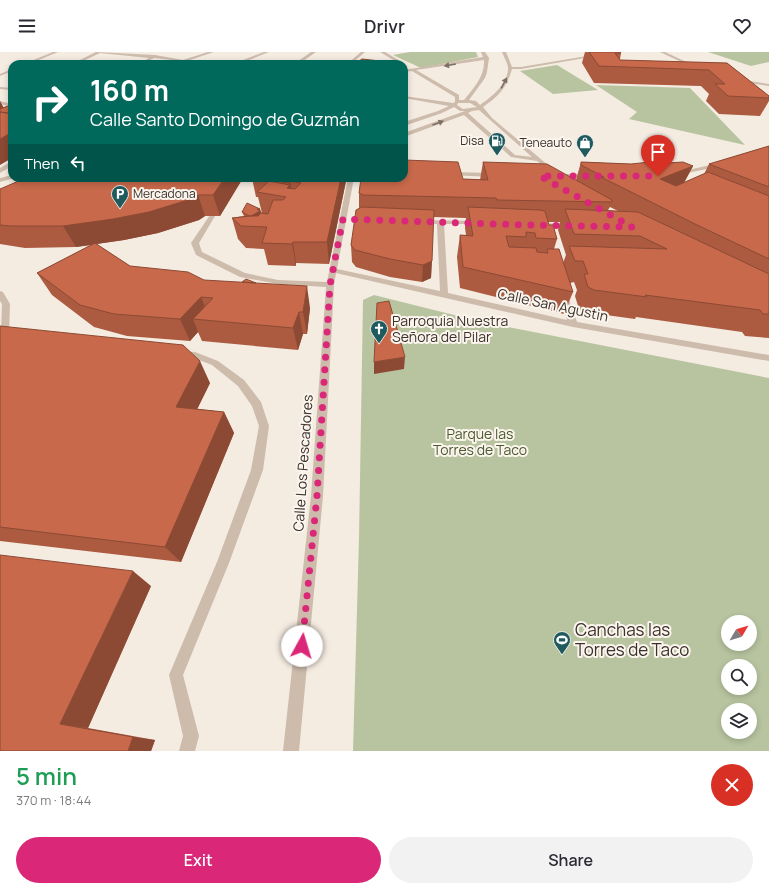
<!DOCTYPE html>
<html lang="en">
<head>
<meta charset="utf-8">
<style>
  :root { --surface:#fff; --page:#f2f2f3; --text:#2b2b33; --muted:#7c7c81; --accent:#db2777 }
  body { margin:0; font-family:Manrope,sans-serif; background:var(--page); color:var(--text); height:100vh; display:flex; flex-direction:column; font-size:15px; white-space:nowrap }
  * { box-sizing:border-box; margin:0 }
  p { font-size:13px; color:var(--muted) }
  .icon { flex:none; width:22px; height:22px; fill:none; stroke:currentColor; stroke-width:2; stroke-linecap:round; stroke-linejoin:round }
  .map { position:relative; height:699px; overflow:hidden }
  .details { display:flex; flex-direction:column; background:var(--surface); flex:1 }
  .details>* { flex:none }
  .top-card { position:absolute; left:8px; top:8px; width:400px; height:122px; border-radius:12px; box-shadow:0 2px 6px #0003; background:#00695c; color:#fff; overflow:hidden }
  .needle { width:26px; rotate:52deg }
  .controls { position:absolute; left:721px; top:563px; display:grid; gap:8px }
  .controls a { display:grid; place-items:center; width:36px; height:36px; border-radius:50%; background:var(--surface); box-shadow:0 2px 6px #0003; font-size:20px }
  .pin { position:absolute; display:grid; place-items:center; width:34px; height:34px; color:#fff; margin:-41px -17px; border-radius:50% 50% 50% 0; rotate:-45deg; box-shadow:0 0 4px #0007 }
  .pin .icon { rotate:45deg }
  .me { position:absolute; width:44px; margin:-22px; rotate:6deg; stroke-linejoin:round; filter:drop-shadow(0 0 3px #0008) }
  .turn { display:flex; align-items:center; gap:14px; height:84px; padding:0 16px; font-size:18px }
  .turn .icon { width:52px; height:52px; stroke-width:2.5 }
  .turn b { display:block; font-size:28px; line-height:34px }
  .then { display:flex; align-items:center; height:38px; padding:0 16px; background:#0003; gap:8px; font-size:15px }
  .round { display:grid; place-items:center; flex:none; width:42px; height:42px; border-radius:21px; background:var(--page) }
  .overview { display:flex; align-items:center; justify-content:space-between; height:68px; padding:0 16px }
  h1 { font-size:24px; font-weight:600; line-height:30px; color:#1e9e55 }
  .button { display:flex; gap:8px; margin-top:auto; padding:8px 16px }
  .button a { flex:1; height:46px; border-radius:24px; background:var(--accent); color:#fff; font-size:16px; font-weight:600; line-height:46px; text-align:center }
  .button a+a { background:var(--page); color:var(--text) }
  header { display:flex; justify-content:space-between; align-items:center; height:52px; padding:0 16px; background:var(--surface); font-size:18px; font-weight:600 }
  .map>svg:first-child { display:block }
  .green { fill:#b8c4a0; fill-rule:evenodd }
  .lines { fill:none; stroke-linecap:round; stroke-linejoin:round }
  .minor { fill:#cdbbac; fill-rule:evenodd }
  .wall { fill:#ac5a40; fill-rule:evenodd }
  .shaded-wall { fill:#8c4a34 }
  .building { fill:#c8694b; stroke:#8c4a34 }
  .oneway { fill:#7d6f65 }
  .route { stroke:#db2777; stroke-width:7; stroke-dasharray:0 12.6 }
  .labels { text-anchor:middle; stroke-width:4; stroke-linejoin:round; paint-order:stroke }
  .far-poi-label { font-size:12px; fill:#3b302b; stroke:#fbf5ee; text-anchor:end }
  .street-label { font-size:14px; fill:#3b302b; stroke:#fbf5ee }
  .poi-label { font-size:14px; fill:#3b302b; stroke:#fbf5ee; text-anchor:start }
  .park-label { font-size:14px; fill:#4a5a2e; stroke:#fbf5ee }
  .near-poi-label { font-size:17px; fill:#3b302b; stroke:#fbf5ee; text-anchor:start }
</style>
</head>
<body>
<header><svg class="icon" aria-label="menu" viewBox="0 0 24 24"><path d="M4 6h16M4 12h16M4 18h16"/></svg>Drivr<svg class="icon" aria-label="heart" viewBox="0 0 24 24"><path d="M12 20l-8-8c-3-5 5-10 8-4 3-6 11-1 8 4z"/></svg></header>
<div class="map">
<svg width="769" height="699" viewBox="0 0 769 699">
  <rect width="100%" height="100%" fill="#f4ebe1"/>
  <!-- green -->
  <path class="green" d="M410 0H476L478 5 421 16 393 3Z
    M708 0H769V10L751 14Z
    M557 13 598 38 553 42 520 19Z
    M596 33 690 36 745 93 629 67 637 60Z
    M374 243 482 270 769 326V699H353L359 487 363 248ZM728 570H750V592H728ZM728 614H750V636H728ZM728 658H750V680H728Z"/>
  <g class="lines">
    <!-- minor -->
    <path class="minor" d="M53 0H58L29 12H24Z
      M96 0 155 3 183 8 208 0H214L187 9 206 12 154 6 143 12H138L149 6 100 1 77 12H72Z
      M264 0H269L239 12H233Z
      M311 0H316L299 12H294Z
      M361 0H365L351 12H347Z
      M380 0H385L405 12H400Z
      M481 0H485L489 6 487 20 485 26 469 48 476 49 480 53C492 45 509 31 508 15 507 10 504 5 502 0H506L512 15H521L611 0H620L521 17H512C506 37 499 44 483 55L492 66 555 119V121H551L537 109 511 105 464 63 404 85V81L465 59H460L454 55 442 61 404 74V70L438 59 449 54 404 46V44L453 51 455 50V45L412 19 404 20V18L483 5ZM484 8C485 24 474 36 464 48H459V43L416 18ZM458 51H470L477 55 463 57 457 53ZM479 58 532 105 515 103 468 61 472 59Z
      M660 0H665L697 15 694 16Z
      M12 17V19L0 24V22Z
      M737 27 769 32V34L735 29Z
      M0 35 12 36V38L0 37Z
      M0 49 12 52V55L0 52Z
      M12 109V114L0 121V116Z
      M719 111 722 113 721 114 678 123 675 121Z
      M450 120 494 121 497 123 494 125 448 123V121Z
      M556 122H590L593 124 590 126 554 125 553 124Z
      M12 123V126H14L0 130V126Z
      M348 126H354L337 217 440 239 437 172H421L418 170 421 168 479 169 482 171 481 172H444L448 241 567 268 559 242 563 239 567 242 577 270 769 303V309L573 275 336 221 334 233 323 444 299 699H283L311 444 326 235 278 232 240 225 196 203 191 191 210 163H214L215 164 199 191 202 200 245 221 278 228 327 230Z
      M539 171 573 172 576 174 573 176 537 174V172Z
      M0 239 3 240 10 252 9 281 14 285 10 288 2 285 1 283 2 252 0 249Z
      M181 299 195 300 218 309 244 328 261 350 269 374 263 418 229 511 183 623 199 684 195 699H179L183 684 169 623 217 510 251 418 259 374 252 354 238 334 212 313 194 306 178 304 176 302Z"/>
  </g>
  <!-- wall -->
  <path class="wall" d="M585 0 621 1 620 7V8L727 11 769 44V49L760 64 719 62 706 49 709 42 701 34 594 31 582 11Z
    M769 94V286L745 284 742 280 636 265 635 267 584 260 579 257 575 244 577 238 574 230 570 231 573 240 564 262 460 236 457 205 460 183H466L465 176 466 166 433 165 431 226 422 230 390 225 356 215 352 210 351 193 359 156V141L463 127 480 128 483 110 576 128 581 110 631 112H652L693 114 684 131 704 122 709 112ZM610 155 618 159 608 158ZM548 170H560L558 178 566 203 563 211 554 197 557 187 549 173Z
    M114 126H243L220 164H205L199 168 158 181 124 188 96 192 130 214 204 228 310 256 307 282H303L298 298 202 289 198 280 190 289 127 284 94 275 52 243 37 221 91 193 76 195 25 196 0 192V137L60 129H86Z
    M252 126H346V129L329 212 296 211V214L268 213 264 197 246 196 238 187 232 166 244 164 242 160 262 161 258 145H256Z
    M0 274 210 331 197 357 224 360 234 381 181 510 0 489Z
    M151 534 88 676 155 688 151 699H0Z"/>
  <!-- shaded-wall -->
  <path class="shaded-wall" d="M0 49 5 58 0 60Z
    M12 80V106L0 113V87Z
    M693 114 682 134 651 147 660 127Z
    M225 126H243L220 164 213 143Z
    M341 126H346V129L329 212 327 190Z
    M290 129 294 154 287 136 289 134V131Z
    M198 143 205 164 199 168 158 181 124 188 76 195 63 174Z
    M257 157H260L262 162 261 165 250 164Z
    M293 190 296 211V214L292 192Z
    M432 209 431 226 422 230 423 213Z
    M307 234 310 256 307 282 303 260Z
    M201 245 210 267H193L198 280 190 289 180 267Z
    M299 260 303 282 298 298 293 276Z
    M405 305 404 317 374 322V310Z
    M200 309 210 331 188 376 176 355Z
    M224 360 234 381 181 510 165 495Z
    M133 519 151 534 88 676 60 672Z
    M133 685 155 688 151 699H128Z"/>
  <!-- building -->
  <path class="building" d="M589 0H620L621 1H615L620 8 727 11 769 44V46L728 44 715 32H725L709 18 599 14Z
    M362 7 398 11 397 12H355Z
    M8 54 12 56V60L10 61 0 60V57Z
    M0 60 12 62V80L0 87Z
    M769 94V135L709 112Z
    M404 108 458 110 463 127 488 128 483 110 547 112 612 148V150L497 148 496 146 363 143 359 141 361 126H404Z
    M581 110 631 112 650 110 652 112 683 110 693 114 660 127 676 134 708 120 769 144V207L695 172 601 125H604L581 113Z
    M31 126H41L60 129H86L114 126H225L213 143H198L191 147 149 160 113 167 63 174H10L0 173V137L21 128Z
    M260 126H341L327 190H293L292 192 262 191 267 175 241 174 232 166 250 164H258L261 161 268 162 273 148H283L286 145 257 140 269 129 290 133 287 136 295 137 301 131 290 129 289 131Z
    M247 151 260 157H257L260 159 251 164H249L242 160Z
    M362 155 434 158 432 209 423 213 390 207 355 198 351 193 356 158Z
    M468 155 540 158 545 159 549 173H553L557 187 536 186 535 181 526 180V185L506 184 509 195 536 196 537 200 548 201 547 197H559L573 240 463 215 460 183 473 184Z
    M565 157 638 160 769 222V262H763L760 258 645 243 647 245 594 238 588 235 584 222H588L583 209H575L569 194 667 197 640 184 574 182Z
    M95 191 130 214 188 220 204 228 307 234 303 260H299L293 276 193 267 213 246 201 245 180 267 114 262 80 253 37 221Z
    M246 227 256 231 242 230Z
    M389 249 405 305 374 310 377 251Z
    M0 274 183 293 200 309 176 355 224 360 165 495 0 475Z
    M0 503 133 519 60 672 133 685 128 699H0Z"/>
  <!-- one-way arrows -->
  <defs><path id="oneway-solid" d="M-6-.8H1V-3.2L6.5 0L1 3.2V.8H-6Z"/></defs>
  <g class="oneway">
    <use href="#oneway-solid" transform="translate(450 13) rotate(170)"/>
    <use href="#oneway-solid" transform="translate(504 31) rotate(-62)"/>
    <use href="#oneway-solid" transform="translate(438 71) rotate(-20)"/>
  </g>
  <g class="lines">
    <!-- route -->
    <path class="route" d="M302 594 317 444 330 233 343 167 527 173 632 175 540 124H658"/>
  </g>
  <!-- icons -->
  <defs>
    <symbol id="fuel-pin" viewBox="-11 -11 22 30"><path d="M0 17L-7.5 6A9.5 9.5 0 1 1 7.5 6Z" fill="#1f5a5e" stroke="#fbf5ee"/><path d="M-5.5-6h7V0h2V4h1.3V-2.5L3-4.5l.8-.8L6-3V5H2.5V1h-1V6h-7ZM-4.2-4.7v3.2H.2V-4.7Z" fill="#fff"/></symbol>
    <symbol id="shop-pin" viewBox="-11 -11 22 30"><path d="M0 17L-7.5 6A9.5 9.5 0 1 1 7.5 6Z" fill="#1f5a5e" stroke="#fbf5ee"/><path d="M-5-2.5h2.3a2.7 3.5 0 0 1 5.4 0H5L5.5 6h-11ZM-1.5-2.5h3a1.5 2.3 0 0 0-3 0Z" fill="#fff"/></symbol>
    <symbol id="parking-pin" viewBox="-11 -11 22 30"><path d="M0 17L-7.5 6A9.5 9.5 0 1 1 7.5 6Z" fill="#1f5a5e" stroke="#fbf5ee"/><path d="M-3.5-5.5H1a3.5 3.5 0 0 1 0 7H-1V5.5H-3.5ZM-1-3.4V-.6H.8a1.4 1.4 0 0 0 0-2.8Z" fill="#fff"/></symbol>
    <symbol id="church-pin" viewBox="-11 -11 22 30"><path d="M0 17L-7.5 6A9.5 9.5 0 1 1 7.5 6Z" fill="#1f5a5e" stroke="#fbf5ee"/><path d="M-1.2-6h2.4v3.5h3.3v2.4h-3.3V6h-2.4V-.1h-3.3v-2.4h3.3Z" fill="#fff"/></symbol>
    <symbol id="stadium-pin" viewBox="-11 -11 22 30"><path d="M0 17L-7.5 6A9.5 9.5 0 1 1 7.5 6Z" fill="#1f5a5e" stroke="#fbf5ee"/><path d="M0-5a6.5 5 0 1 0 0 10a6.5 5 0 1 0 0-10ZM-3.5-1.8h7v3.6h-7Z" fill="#fff"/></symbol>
  </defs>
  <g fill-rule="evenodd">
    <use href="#fuel-pin" x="487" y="79" width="20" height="27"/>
    <use href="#shop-pin" x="575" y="81" width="20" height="27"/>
    <use href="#parking-pin" x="110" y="132" width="20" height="27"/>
    <use href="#church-pin" x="369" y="267" width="20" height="27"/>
    <use href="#stadium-pin" x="552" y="578" width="20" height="27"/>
  </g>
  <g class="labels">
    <!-- far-poi labels -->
    <g class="far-poi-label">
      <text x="484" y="93">Disa</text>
      <text x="572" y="95">Teneauto</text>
      <text x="133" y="146" text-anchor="start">Mercadona</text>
    </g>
    <!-- street labels -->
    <g class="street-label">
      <text transform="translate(553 253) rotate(12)" y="5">Calle San Agustìn</text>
      <text transform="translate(303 411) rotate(-86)" y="5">Calle Los Pescadores</text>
    </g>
    <!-- poi labels -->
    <g class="poi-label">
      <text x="392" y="274">Parroquia Nuestra<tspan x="392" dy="16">Señora del Pilar</tspan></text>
    </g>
    <!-- park labels -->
    <g class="park-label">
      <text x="480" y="387">Parque las<tspan x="480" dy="16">Torres de Taco</tspan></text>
    </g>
    <!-- near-poi labels -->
    <g class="near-poi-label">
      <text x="575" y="584">Canchas las<tspan x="575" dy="20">Torres de Taco</tspan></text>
    </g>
  </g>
</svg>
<div class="controls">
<a><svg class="needle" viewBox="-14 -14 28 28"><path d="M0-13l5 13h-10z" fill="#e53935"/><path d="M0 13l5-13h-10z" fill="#7c7c81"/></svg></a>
<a><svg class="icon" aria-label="search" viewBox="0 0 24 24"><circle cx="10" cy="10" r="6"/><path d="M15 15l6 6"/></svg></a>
<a><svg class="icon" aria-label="layers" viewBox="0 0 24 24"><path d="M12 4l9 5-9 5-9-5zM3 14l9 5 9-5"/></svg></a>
</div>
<div class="pin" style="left:658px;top:124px;background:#d93025"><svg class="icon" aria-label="arrive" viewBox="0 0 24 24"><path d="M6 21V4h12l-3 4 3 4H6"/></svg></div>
<svg class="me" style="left:302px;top:594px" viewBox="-20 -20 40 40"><circle r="19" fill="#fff"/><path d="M0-13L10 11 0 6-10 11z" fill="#db2777"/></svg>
<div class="top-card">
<div class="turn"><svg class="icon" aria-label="right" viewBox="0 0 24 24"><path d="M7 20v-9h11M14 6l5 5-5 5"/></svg><div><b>160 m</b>Calle Santo Domingo de Guzmán</div></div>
<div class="then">Then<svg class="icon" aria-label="left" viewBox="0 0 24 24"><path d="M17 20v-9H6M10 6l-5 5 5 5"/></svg></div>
</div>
</div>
<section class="details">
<div class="overview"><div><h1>5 min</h1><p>370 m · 18:44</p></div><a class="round" style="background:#d93025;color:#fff"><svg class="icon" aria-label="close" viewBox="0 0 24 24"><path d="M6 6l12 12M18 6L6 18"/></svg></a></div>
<div class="button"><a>Exit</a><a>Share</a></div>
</section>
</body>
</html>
